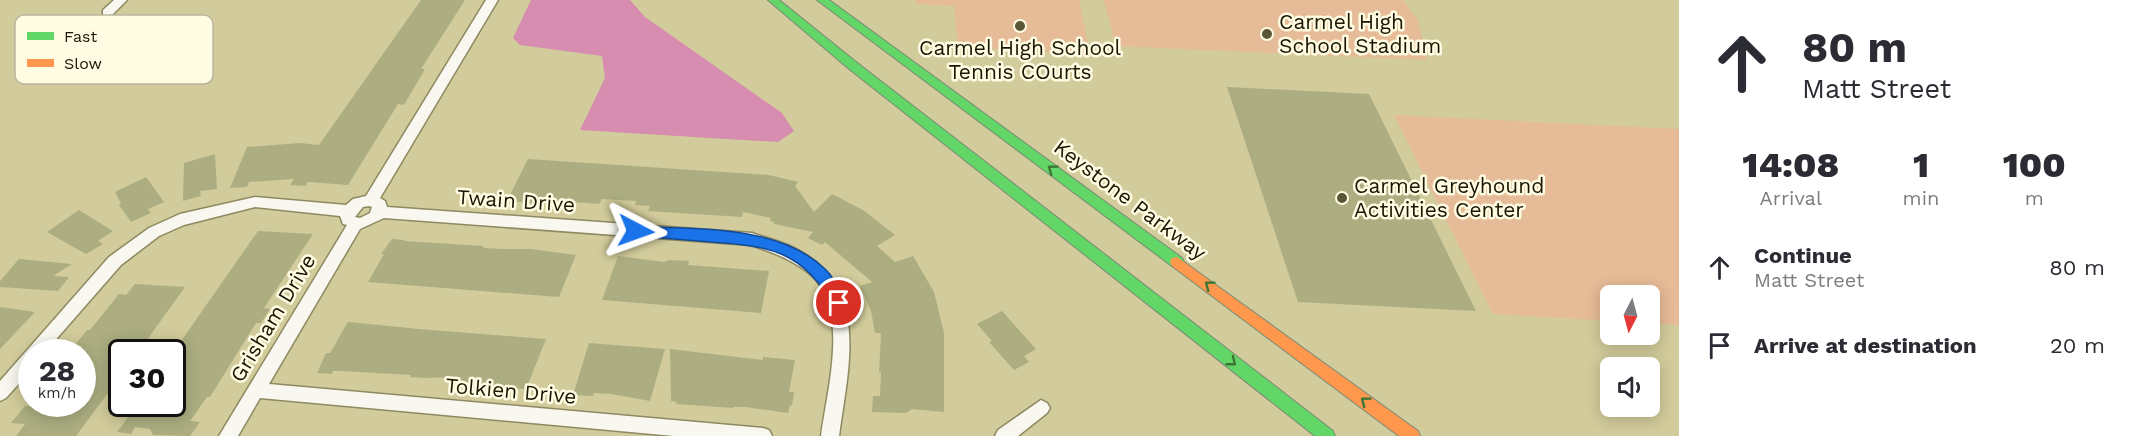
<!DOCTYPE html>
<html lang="en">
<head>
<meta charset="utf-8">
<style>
  :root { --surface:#fff; --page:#f7f7f7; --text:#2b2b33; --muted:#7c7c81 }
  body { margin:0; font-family:"Work Sans",sans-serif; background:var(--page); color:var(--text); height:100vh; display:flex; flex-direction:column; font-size:22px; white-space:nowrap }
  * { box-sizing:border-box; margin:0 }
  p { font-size:20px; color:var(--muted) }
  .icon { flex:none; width:33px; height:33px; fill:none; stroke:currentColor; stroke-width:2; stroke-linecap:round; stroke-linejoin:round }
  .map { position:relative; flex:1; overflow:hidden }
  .drawer { display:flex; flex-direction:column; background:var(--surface); width:450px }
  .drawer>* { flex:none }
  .top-card { background:#fff; color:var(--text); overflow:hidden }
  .needle { width:39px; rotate:186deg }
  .tools { position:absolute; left:1600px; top:285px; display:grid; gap:12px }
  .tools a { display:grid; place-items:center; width:60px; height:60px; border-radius:9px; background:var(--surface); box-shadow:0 3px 15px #0003; font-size:30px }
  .speed { position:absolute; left:18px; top:339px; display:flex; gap:12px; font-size:30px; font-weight:700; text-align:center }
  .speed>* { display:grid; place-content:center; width:78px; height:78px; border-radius:50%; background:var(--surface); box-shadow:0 3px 15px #0003; line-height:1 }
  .speed small { font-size:15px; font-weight:400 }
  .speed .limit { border:3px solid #111; border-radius:9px; background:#fff; color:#111 }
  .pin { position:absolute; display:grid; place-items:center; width:51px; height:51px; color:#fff; margin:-26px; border:3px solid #fff; border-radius:50%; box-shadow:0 2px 6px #0007 }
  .me { position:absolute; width:66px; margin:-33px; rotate:94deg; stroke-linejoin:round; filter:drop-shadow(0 0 4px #0008) }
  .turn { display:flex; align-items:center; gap:21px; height:126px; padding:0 24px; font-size:27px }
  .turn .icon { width:78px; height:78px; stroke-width:2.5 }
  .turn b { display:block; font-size:42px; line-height:51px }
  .eta { display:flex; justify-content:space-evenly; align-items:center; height:102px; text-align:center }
  .eta b { font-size:36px; font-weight:800; line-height:42px }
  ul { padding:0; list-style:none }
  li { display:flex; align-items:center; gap:18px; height:78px; padding:0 24px }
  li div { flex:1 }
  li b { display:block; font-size:22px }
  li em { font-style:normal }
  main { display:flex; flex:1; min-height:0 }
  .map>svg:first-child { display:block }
  .green { fill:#e6bb97 }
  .water { fill:#d68daf }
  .building { fill:#acae81 }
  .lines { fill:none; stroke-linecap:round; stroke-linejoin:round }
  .street-casing { stroke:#8e8960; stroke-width:3 }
  .fast-casing { stroke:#7a8a77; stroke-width:2 }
  .slow-casing { stroke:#7a8a77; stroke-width:2 }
  .street { fill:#f8f7f0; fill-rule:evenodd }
  .fast { fill:#63d668; fill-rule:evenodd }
  .slow { fill:#ff974d; fill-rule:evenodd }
  .oneway { stroke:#3e7634 }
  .route { fill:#1a73e8; stroke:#114b97; stroke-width:1.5 }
  .poi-dot { fill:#5a5536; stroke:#fffce3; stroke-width:2 }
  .labels { text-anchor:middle; stroke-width:5; stroke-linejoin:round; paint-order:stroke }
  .poi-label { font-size:21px; fill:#1a1600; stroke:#fffce3; text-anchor:start }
  .street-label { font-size:21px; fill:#1a1600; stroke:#fffce3 }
  .key { fill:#fffce3; stroke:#bab79f; stroke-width:1.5 }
  .key-label { font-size:16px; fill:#1a1600 }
</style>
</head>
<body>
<main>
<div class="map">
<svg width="1679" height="436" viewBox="0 0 1679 436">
  <rect width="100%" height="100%" fill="#d2cb9b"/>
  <!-- green -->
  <path class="green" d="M916 0H1079L1090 54 958 47 954 6 916 4Z
    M1104 0H1403L1418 21 1427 60 1116 46Z
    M1394 115 1679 129V325L1650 323V296H1611V321L1493 314Z"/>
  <!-- water -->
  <path class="water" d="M531 0H630L645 17 782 113 794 131 778 142 580 130 605 78 602 56 520 45 513 38Z"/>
  <!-- building -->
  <path class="building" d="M421 0H465L421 69H425L404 105 398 104 348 185 308 182 305 186 290 185 294 179 249 182 247 187 230 188 247 147 300 143 319 145Z
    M1227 87 1369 94 1476 311 1298 302Z
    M215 154 217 189 200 191 201 196 183 201 184 163Z
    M528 159 769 175 798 182 795 186 814 212 832 194 863 210 895 235 877 246 895 262 913 256 934 292 944 333V412L912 409 906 413 872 412 873 396H880L881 372H879L881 333H875L871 311 860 286 872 282 825 242 822 245 808 238 813 232 774 224V222L770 221 771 218 743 212 742 217 648 211 650 206 635 205 636 201 602 199 599 204 560 201 559 205 507 201Z
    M146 177 164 202 148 209 151 213 131 222 119 205 121 204 115 192Z
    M79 210 113 231 98 241 103 244 86 254 47 232Z
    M258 231 313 234 264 308 270 309 261 323H256L210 397H207L190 421 200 422 190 436 153 435 150 429 135 427 131 434 117 432 138 404H172V354Z
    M392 239 405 240 404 241 484 246 483 248 504 249H531L576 255 559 297 368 282 384 254H381Z
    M618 256 664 262 669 260 689 261 688 265 769 271 761 313 602 300Z
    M19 259 72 264 53 276 69 277 58 291 0 287V281Z
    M135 284 185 287 139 351 127 349V352H122V374L76 436H16L25 424 11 423 25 406H33L35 404H82V346H74L87 330H90L119 294 126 295Z
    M0 307 35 312 0 349Z
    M1002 311 1036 349 1024 356 1029 362 1014 370 989 342 992 341 977 324Z
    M348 322 419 329 546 339 526 389 498 388 499 385 490 384 449 383 452 377 424 378 410 377 411 375 342 371H333L332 374 317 373 326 353H330Z
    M589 343 665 349 650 401 611 394 594 393 593 396 573 395Z
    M670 349 763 360V357L795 360 789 392H794L792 406 790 405 788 413 745 407H733V408L676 404 677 402 671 401Z"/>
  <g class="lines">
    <defs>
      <path id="street" d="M114 0H127L111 16H103V10Z
        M486 0H498L380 198 385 201 387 207 752 233C766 238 783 242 796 249 871 287 848 368 839 436H821C827 390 851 307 809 273 791 259 772 252 751 245L384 218 360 229 269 384 763 428 769 430 772 436H674L260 398 238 436H219L347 225 343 224 340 216 255 207 184 225 159 236 121 265 45 352H32V369L6 398 0 401V381L109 257 149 228 180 214 255 197 346 205 353 199 366 196ZM369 206 372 207 370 213 360 218 355 217 363 207Z
        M1041 400 1047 403 1050 408 1047 413 1018 436H995L998 430Z"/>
      <path id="fast" d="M768 0H779L856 62 1333 431 1335 436H1315L848 68Z
        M817 0H829L1182 258 1184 262 1182 266H1172Z"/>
      <path id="slow" d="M1177 257 1418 431 1420 436H1399L1172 266 1170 262 1172 258Z"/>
    </defs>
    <!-- street casing -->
    <use href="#street" class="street-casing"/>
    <!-- fast casing -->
    <use href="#fast" class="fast-casing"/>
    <!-- slow casing -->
    <use href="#slow" class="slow-casing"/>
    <!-- street -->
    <use href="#street" class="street"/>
    <!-- fast -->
    <use href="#fast" class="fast"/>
    <!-- slow -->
    <use href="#slow" class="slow"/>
  </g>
  <!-- one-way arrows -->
  <defs><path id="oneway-chevron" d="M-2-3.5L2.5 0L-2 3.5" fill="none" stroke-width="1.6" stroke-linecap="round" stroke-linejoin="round" transform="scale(1.5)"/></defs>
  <g class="oneway">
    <use href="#oneway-chevron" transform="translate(1052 169) rotate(-143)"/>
    <use href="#oneway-chevron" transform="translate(1209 285) rotate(-143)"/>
    <use href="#oneway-chevron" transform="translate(1232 362) rotate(38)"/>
    <use href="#oneway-chevron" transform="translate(1365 401) rotate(-143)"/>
  </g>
  <!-- route -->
  <path class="route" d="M636 226C696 230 778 224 825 269 835 278 840 291 847 303L844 307H834C804 251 770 246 711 242 686 240 661 238 636 236L629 231Z"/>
  <!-- markers -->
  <g class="poi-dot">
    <circle cx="1020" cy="26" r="6"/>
    <circle cx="1267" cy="34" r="6"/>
    <circle cx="1342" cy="198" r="6"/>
  </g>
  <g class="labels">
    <!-- poi labels -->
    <g class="poi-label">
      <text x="1279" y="29">Carmel High<tspan x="1279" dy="24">School Stadium</tspan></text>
      <text x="1020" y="55" text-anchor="middle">Carmel High School<tspan x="1020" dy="24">Tennis COurts</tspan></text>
      <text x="1354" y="193">Carmel Greyhound<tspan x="1354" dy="24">Activities Center</tspan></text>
    </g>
    <!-- street labels -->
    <g class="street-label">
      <text transform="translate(1130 200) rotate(37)" y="7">Keystone Parkway</text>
      <text transform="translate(516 201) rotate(4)" y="7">Twain Drive</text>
      <text transform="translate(273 318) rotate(-59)" y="7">Grisham Drive</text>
      <text transform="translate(511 391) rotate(5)" y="7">Tolkien Drive</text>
    </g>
  </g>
  <!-- legend -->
  <rect x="15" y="15" width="198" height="69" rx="9" class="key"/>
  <rect x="27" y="32" width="27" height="8" fill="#63d668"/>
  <rect x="27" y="59" width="27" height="8" fill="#ff974d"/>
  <g class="key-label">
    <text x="64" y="42">Fast</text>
    <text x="64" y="69">Slow</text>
  </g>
</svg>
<div class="tools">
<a><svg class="needle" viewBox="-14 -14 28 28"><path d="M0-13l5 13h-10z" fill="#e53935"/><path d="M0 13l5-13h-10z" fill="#7c7c81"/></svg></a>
<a><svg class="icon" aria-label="sound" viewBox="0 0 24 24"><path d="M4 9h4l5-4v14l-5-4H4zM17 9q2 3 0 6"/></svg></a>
</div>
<div class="speed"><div>28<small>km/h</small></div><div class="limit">30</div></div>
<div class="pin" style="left:839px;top:303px;background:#d93025"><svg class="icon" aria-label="arrive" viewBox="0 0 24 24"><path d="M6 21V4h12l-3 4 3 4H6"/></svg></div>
<svg class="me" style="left:636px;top:231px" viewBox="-20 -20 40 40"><path d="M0-17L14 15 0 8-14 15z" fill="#1a73e8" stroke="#fff" stroke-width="4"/></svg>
</div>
<section class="drawer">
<div class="top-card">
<div class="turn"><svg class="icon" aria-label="ahead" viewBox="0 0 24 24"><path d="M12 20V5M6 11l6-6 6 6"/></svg><div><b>80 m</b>Matt Street</div></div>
</div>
<div class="eta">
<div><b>14:08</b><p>Arrival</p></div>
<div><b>1</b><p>min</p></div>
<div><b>100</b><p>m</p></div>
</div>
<ul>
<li><svg class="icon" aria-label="ahead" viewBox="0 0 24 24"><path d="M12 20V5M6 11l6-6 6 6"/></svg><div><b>Continue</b><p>Matt Street</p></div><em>80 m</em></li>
<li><svg class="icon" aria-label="arrive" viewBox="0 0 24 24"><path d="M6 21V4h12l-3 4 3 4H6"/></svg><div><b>Arrive at destination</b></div><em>20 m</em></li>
</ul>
</section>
</main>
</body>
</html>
